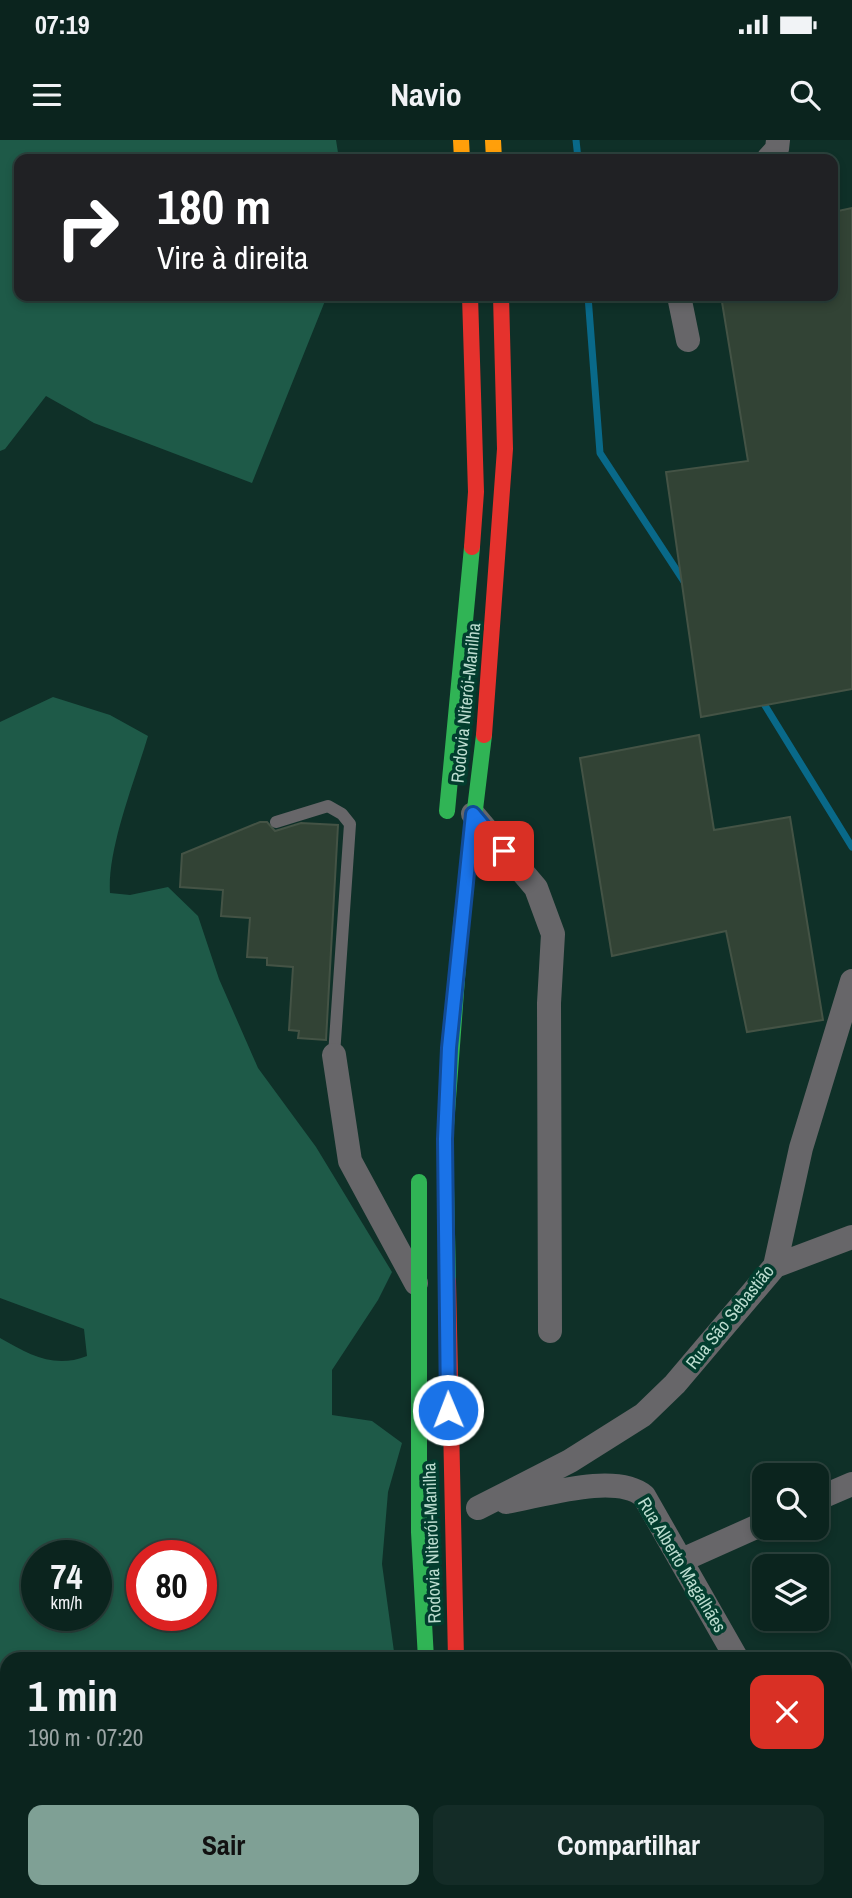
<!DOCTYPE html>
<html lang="pt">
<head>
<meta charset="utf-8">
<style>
  :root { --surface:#0b241e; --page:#142c27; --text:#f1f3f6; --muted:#9aa4a4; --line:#2b413c; --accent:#7fa095 }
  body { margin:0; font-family:"Archivo Narrow",sans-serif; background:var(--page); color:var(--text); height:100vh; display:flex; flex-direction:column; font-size:26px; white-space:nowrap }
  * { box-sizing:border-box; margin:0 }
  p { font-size:23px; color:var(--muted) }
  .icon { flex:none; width:38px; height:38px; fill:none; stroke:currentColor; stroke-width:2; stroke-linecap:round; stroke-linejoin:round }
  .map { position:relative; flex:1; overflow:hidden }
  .sheet { position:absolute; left:0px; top:1512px; width:852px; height:247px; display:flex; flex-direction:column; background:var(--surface); border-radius:21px 21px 0 0; box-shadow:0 4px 10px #0003,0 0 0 2px var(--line) }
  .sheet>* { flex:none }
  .top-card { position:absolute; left:14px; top:14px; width:824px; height:147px; border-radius:14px; box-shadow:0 4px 10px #0003,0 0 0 2px var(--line); background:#202124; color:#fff; overflow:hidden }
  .fabs { position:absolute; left:752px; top:1323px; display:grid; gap:14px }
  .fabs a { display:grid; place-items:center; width:77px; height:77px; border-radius:14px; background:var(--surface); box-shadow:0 4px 10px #0003,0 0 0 2px var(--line); font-size:35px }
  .speed { position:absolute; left:21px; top:1400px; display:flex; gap:14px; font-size:35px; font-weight:700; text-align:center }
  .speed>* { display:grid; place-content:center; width:91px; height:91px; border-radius:50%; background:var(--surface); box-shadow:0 4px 10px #0003,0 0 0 2px var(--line); line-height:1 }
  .speed small { font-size:18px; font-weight:400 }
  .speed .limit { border:10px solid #d22; background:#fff; color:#111 }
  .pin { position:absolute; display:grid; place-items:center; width:60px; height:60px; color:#fff; margin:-30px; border-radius:14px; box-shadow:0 4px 10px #0006 }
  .me { position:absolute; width:77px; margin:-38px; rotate:359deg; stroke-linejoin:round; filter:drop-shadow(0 0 5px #0008) }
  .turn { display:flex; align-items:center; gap:24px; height:147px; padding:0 28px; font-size:32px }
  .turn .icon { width:91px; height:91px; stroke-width:2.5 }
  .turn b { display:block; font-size:49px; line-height:60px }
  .round { display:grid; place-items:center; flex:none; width:74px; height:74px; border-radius:14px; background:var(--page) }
  .headline { display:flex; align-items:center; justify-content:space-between; height:119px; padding:0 28px }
  h1 { font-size:42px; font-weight:800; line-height:52px }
  .button { display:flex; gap:14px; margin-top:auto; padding:14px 28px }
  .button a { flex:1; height:80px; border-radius:14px; background:var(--accent); color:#111; font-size:28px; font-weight:800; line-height:80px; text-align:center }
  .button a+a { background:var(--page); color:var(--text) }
  .status { display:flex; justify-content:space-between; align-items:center; height:49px; padding:0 35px; background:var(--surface); direction:ltr }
  .status svg { height:19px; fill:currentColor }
  header { display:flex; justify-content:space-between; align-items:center; height:91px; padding:0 28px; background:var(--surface); font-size:32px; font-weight:800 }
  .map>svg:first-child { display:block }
  .green { fill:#1e5a48; fill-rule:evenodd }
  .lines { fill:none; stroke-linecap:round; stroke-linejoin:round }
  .stream { stroke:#096989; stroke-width:7 }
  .building { fill:#324335; stroke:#445345; stroke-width:2 }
  .lane { stroke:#676669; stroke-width:12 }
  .street { stroke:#676669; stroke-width:24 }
  .fast { stroke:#30b455; stroke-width:16 }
  .slow { stroke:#ff9f0a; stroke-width:16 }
  .jam { stroke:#e5322d; stroke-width:16 }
  .route-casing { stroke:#114b97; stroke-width:18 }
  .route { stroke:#1a73e8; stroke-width:12 }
  .labels { text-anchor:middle; stroke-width:7; stroke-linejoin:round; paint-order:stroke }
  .street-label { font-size:18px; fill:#bbdccf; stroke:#023d2e }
</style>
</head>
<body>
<div class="status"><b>07:19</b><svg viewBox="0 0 49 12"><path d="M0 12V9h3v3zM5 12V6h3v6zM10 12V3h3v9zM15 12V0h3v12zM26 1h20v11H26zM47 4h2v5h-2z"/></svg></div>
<header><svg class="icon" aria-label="menu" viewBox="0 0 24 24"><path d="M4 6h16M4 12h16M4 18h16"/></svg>Navio<svg class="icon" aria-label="search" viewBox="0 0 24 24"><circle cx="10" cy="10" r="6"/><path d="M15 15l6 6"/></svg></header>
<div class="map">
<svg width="852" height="1758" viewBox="0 0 852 1758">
  <rect width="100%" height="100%" fill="#0f3028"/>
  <!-- green -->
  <path class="green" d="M0 0H336L339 19H19V156H327L252 343 94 283 46 256 5 309 0 311Z
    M53 557 110 575 148 596C135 640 107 709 110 753L130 755 168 747 198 776 219 839 258 928 316 1007 392 1132 378 1160 332 1230V1275L372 1281 402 1303 388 1352 382 1424 395 1519H7V1716L0 1718V1198C30 1215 54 1229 87 1216L84 1189 0 1158V582ZM37 1416H96V1475H37ZM142 1416H201V1475H142Z"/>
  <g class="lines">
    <!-- stream -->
    <path class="stream" d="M576 0 578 19
      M588 156 600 313 685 443
      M761 559 852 707"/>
  </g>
  <!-- building -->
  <path class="building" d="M852 68V549L701 577 666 332 748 321 721 156H833V72Z
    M699 595 714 690 790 677 823 880 747 892 726 791 612 816 580 618Z
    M260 682H267L275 691 301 683 338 685 326 900 298 898 299 891 289 890 293 827 267 825V818L247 817 250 778 221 776 223 750 180 747 182 714Z"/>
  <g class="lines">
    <!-- lane -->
    <path class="lane" d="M276 682 328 666 342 674 350 684 334 915"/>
    <!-- street -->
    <path class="street" d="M768 19 777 9 778 0
      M679 156 688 200
      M473 674 536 748 553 794 549 863 550 1191
      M334 915 350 1021 416 1143
      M775 1126 852 1097
      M817 1359 852 1344
      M506 1362C542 1356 615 1332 644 1356L737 1519
      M478 1368 570 1321 643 1275 675 1244 775 1126 801 1008 852 841
      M682 1420 765 1383
      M845 1710 852 1714
      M407 1752 433 1758
      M85 1758 95 1752"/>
    <!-- fast -->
    <path class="fast" d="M447 671 472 407
      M419 1042V1392L426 1519
      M448 1141 445 999 461 785 484 595"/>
    <!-- slow -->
    <path class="slow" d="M461 0 462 19
      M493 0 494 19
      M447 1752V1758"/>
    <!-- jam -->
    <path class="jam" d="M470 156 476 352 472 407
      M484 595 505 309 501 156
      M448 1141 456 1519
      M481 1752 482 1758"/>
  </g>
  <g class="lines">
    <defs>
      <path id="route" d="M448 1270 445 999 449 908 473 674 504 711"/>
    </defs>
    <!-- route casing -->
    <use href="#route" class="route-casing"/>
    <!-- route -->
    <use href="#route" class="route"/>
  </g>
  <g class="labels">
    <!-- street labels -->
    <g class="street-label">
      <text transform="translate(466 563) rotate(-84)" y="6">Rodovia Niterói-Manilha</text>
      <text transform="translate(730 1177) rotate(-51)" y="6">Rua São Sebastião</text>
      <text transform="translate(432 1403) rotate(-92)" y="6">Rodovia Niterói-Manilha</text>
      <text transform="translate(682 1425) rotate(59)" y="6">Rua Alberto Magalhães</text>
    </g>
  </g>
</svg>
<div class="fabs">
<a><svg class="icon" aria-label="search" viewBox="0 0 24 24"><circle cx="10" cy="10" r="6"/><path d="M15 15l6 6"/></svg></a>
<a><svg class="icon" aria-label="layers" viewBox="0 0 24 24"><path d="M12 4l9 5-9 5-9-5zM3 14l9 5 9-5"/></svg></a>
</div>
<div class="speed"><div>74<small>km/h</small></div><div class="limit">80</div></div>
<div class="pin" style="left:504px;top:711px;background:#d93025"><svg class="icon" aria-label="arrive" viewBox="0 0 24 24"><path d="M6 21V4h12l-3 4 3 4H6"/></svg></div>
<svg class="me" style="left:448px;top:1270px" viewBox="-20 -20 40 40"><circle r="17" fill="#1a73e8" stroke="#fff" stroke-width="3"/><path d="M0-11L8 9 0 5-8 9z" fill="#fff"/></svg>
<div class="top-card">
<div class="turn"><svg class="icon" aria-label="right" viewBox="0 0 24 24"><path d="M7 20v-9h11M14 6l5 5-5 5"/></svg><div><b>180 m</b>Vire à direita</div></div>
</div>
<section class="sheet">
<div class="headline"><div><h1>1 min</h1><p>190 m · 07:20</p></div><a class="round" style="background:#d93025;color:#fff"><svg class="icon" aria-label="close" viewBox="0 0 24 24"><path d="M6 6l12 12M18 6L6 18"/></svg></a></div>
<div class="button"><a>Sair</a><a>Compartilhar</a></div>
</section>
</div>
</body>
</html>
